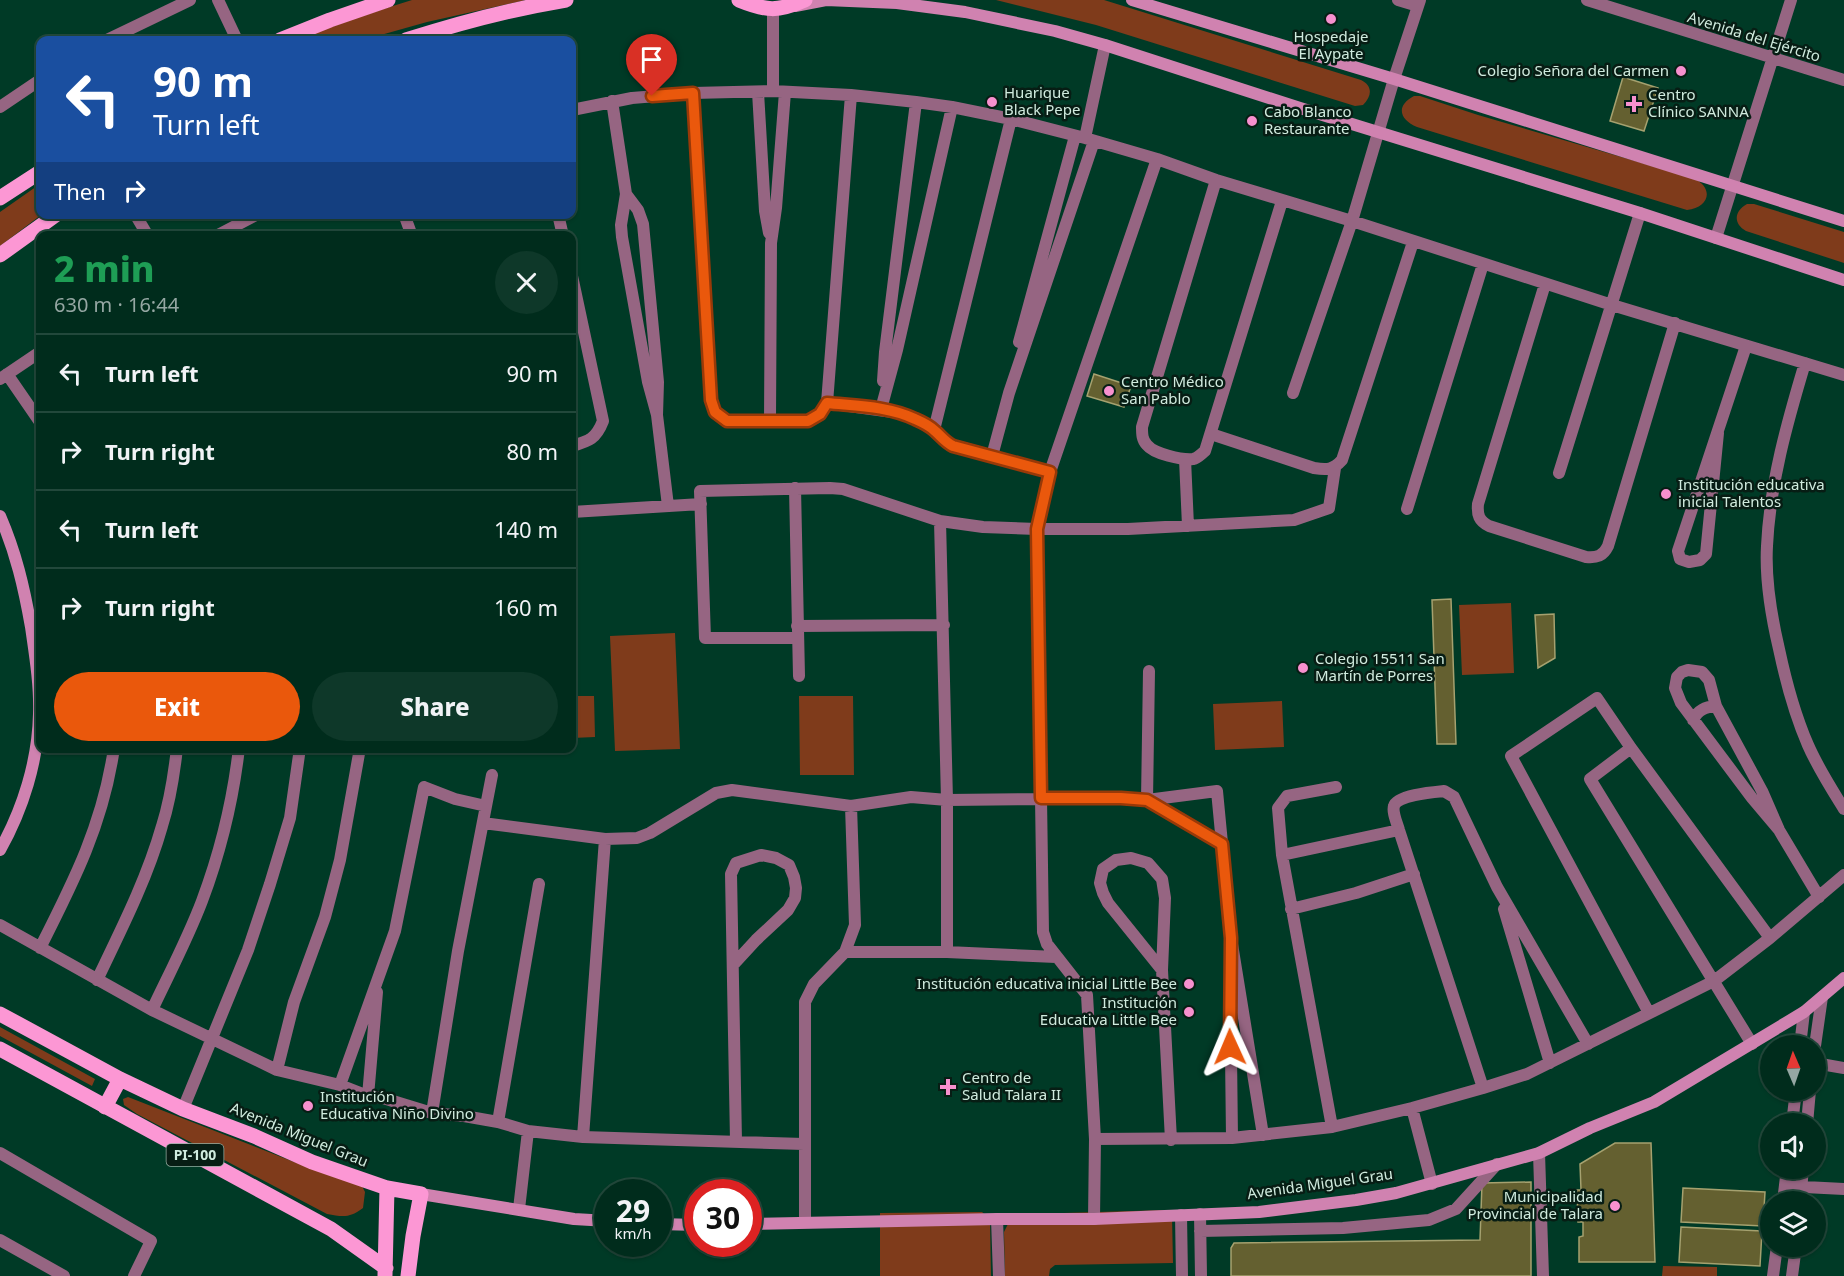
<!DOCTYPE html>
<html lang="en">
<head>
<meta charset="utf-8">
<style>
  :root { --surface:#002c1c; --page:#0e3829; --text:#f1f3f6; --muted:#95a7a3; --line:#22483b; --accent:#ea580c }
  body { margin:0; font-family:"Noto Sans",sans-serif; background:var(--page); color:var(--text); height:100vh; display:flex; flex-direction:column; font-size:22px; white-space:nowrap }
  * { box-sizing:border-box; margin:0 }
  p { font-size:20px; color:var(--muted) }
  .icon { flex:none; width:33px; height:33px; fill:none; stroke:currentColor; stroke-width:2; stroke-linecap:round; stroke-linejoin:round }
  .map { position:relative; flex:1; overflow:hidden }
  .details { position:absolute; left:36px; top:231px; width:540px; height:522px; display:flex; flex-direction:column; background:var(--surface); border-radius:12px; box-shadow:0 2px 4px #0004,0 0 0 2px var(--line) }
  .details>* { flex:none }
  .top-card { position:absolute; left:36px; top:36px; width:540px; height:183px; border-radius:12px; box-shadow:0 2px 4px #0004,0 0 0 2px var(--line); background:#1a4fa0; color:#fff; overflow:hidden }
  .needle { width:39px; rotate:358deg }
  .fabs { position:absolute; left:1760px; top:1035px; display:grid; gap:12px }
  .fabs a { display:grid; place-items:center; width:66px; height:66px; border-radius:50%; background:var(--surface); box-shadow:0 2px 4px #0004,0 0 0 2px var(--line); font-size:30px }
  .speed { position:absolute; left:594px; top:1179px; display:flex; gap:12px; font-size:30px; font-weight:700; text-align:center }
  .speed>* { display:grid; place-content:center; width:78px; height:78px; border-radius:50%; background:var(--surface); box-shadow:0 2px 4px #0004,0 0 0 2px var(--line); line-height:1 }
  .speed small { font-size:15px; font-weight:400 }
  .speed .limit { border:9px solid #d22; background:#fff; color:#111 }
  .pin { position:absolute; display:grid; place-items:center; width:51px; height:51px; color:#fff; margin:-62px -26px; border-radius:50% 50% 50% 0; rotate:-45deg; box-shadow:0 0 6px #0007 }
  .pin .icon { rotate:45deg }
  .me { position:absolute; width:66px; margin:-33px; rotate:359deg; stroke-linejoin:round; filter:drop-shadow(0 0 4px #0008) }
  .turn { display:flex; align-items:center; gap:21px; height:126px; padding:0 18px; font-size:27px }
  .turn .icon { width:78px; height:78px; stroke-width:2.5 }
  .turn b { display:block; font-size:42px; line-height:51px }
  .then { display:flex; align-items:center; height:57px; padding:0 18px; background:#0003; gap:12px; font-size:22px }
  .round { display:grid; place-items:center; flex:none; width:63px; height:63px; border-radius:32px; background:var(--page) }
  .overview { display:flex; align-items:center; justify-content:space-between; height:102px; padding:0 18px }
  h1 { font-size:36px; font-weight:800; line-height:45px; color:#1e9e55 }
  .action { display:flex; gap:12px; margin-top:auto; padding:12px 18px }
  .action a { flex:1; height:69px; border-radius:36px; background:var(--accent); color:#fff; font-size:24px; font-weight:800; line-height:69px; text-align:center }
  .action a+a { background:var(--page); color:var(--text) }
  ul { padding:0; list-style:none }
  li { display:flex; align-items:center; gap:18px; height:78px; padding:0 18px; border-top:2px solid var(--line) }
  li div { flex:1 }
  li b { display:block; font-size:22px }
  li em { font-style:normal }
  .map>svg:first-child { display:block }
  .green { fill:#7f3b1b }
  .building { fill:#646030; stroke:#a5a16f; stroke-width:1.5 }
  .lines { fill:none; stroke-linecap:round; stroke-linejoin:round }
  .street { stroke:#966582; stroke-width:12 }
  .secondary { stroke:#d082b0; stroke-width:12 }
  .primary { stroke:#fc97d4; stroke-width:15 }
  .route-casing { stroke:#983908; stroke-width:15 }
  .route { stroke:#ea580c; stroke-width:10 }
  .poi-dot { fill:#f790ce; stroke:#071d14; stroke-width:2 }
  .labels { text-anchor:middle; stroke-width:5; stroke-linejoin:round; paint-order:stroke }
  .shield { fill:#071d14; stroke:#94ada1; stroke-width:1.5 }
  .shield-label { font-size:14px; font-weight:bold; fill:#d0ebde }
  .poi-label { font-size:15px; fill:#d0ebde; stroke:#071d14; text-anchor:start }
  .street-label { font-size:15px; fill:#d0ebde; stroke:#071d14 }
</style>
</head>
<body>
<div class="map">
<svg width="1844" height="1276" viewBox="0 0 1844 1276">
  <rect width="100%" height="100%" fill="#003a26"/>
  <!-- green -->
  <path class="green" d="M412 0H526L427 22 363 40H299C335 24 374 12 412 0Z
    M996 0H1104L1361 80C1373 86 1372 96 1363 105L1355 106 1096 25Z
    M1414 96H1420L1478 115 1693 178C1715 188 1709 208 1687 210L1417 127C1400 120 1395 106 1414 96Z
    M40 184 41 215 0 246V212Z
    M1747 204H1754L1844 232V263L1746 231C1733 224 1734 211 1747 204Z
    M1511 603 1514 673 1462 675 1459 605Z
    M675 633 680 749 615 751 610 636Z
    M572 696H594L595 737 572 738Z
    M853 696 854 775H800L799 696Z
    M1282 701 1284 747 1215 750 1213 704Z
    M0 1027 95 1079 92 1086 0 1036Z
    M128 1097 294 1162 351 1175 361 1184 365 1192 363 1208C350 1218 343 1217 327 1214L137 1114 124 1105 123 1099Z
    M1167 1210 1172 1216 1173 1263 1055 1265 1050 1269 1049 1276H1005L1004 1232 1008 1224 1029 1214Z
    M982 1212 990 1219 991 1276H880V1213Z
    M1663 1266 1717 1267V1276H1662Z"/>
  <!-- building -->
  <path class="building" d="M1623 77 1658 88 1644 131 1610 121Z
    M1094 374 1131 386 1124 407 1087 396Z
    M1451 599 1456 744H1437L1432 600Z
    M1554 614 1555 658 1538 668 1535 615Z
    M1615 1143H1651L1655 1262H1579V1237L1583 1236V1222H1578L1577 1190H1581L1580 1164Z
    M1531 1182V1276H1231V1248L1234 1243 1480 1240 1482 1183Z
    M1683 1188 1765 1192 1763 1226 1681 1222Z
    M1681 1227 1762 1231 1760 1266 1679 1262Z"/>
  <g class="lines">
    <!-- street -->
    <path class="street" d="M218 0 237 40
      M1398 0 1418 6
      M1587 0 1844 80
      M773 10V91
      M107 40 190 0
      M758 92 765 211 769 233
      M693 93 711 400 715 412 727 421H808L820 414 827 403 851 95
      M612 101 626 194 621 225 622 237 648 382 657 415
      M0 107 40 80
      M572 110 632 98 693 93 773 91 851 95 916 102 952 107 1011 119 1085 138 1157 159 1216 180 1352 221 1612 305 1844 375
      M1085 138 1105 45
      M1216 180 1142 427C1142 434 1142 440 1147 445 1154 454 1182 460 1193 459 1198 458 1201 454 1205 451L1282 201
      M626 194 638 210 643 224 658 382 657 415 668 506
      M135 214 148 236
      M404 214 412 236
      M558 214 563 236
      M216 236 258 214
      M1716 238 1791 0
      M572 276 603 421C596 439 589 441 572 446
      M1545 284 1478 504C1477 515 1479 521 1489 526L1586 557C1597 558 1603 556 1608 546L1675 323
      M1019 342 1075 136
      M1805 363C1787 423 1770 483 1767 546 1765 581 1771 615 1779 649 1786 682 1795 715 1808 745 1818 768 1831 788 1844 809
      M7 374 40 422
      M0 379 40 352
      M883 381 885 352 916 102
      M1293 393 1352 221 1394 79 1420 0
      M827 403 900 413 915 419 934 430 946 442 953 445 1050 472
      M881 409 897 350 952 107
      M770 421 771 243 776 208 785 92
      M934 430 1011 119
      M1718 433 1706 554 1700 560 1689 562 1680 559 1678 551 1746 346
      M1211 434 1314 468C1327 470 1333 470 1342 460L1413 242
      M992 456 1009 393 1094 141
      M1185 459 1188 526
      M1559 473 1640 213
      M795 488 799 676
      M1407 509 1483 264
      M572 512 701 504
      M940 521 947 800V952
      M797 626 944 625
      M798 638H705L700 491 830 488 843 489 940 521 983 527 1037 529H1128L1294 520 1329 508 1335 468
      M1149 671 1147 800 1222 844
      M1693 720C1698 710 1705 707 1716 706
      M1631 748 1590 779 1752 1044
      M483 823 605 839 637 838 650 833 716 793 732 790 851 806 911 797 947 800 1121 798 1147 800 1217 791 1231 938 1263 1135
      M1779 830 1752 798 1681 703 1675 688 1677 677 1682 672 1688 670 1702 672 1709 680 1716 706 1762 791 1779 830 1819 897
      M1282 855 1399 830
      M1291 909 1356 893 1414 874
      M1504 909 1550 1063
      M0 925 152 1010 277 1070 340 1085 368 1096 383 1098 432 1113 464 1116 498 1122 528 1131 583 1137 804 1144
      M40 948C74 881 103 824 114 748
      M845 952H947L1056 957
      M733 965 756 940 788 910 795 898 796 888 794 877 789 865 776 858 761 855 736 863 731 874 736 1141
      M1162 970 1108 903 1103 893 1100 883 1103 869 1116 860 1131 858 1148 863 1162 879 1165 898 1162 970 1171 1140
      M1230 970 1232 1138
      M97 980C121 930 147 879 162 826 170 801 174 775 177 748
      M152 1010C169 974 188 938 202 901 220 853 233 800 239 748
      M1649 1013 1511 756 1597 698 1631 748 1770 938
      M1800 1046 1804 1012
      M1815 1046 1822 997
      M1815 1063 1844 1068
      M277 1070 294 1002 325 917 340 860 360 748
      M340 1085 395 931 424 787 455 799 486 806
      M1483 1088 1399 830C1397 823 1392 812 1394 806 1397 795 1434 792 1444 791L1454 797 1497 887 1588 1044
      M368 1096 377 992
      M1412 1108 1432 1184
      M183 1109 248 950 270 884 290 818 300 748
      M432 1113 458 951 492 775
      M498 1122 539 884
      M1792 1124 1796 1090
      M1807 1124 1810 1090
      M1332 1127 1282 855 1278 808 1287 796 1336 787
      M583 1137 605 839
      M1095 1139 1232 1138 1332 1127 1412 1108 1483 1088 1527 1074 1714 981 1770 938 1844 875
      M0 1153 151 1241 134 1276
      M1539 1153 1543 1276
      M1785 1186 1844 1189
      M1783 1202 1787 1168
      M1800 1202 1803 1168
      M519 1209 528 1131
      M1200 1214 1201 1276
      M1181 1215 1182 1276
      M997 1219 999 1276
      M1094 1219 1095 1139 1087 995 1047 944 1043 932 1037 529 1050 472 1157 159
      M805 1222V1002L814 984 845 952 855 925 851 806
      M1200 1231 1343 1228 1429 1220 1456 1209 1497 1164
      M0 1240 64 1276
      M1773 1276 1777 1246
      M1792 1276 1796 1246"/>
    <!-- secondary -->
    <path class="secondary" d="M1132 0 1394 79 1844 221
      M795 6 826 0 897 3 965 12 1055 31 1105 45 1300 108 1640 213 1844 280
      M0 516C16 553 24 587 31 627 35 655 40 685 39 714 38 761 23 809 0 850
      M421 1194 574 1219 608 1221
      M658 1224 698 1225
      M748 1224 997 1219H1094L1259 1212 1356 1200 1396 1193 1539 1153 1590 1128 1654 1102 1804 1012 1844 978"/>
    <!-- primary -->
    <path class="primary" d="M739 0C766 11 778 12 805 0
      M280 40 330 20 388 0
      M406 40C459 23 512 9 566 0
      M0 198 40 172
      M0 255 57 214
      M0 1014 120 1079 183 1109 254 1136 312 1162 387 1188 421 1194 413 1236 408 1276
      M0 1049 331 1229 386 1268
      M105 1107 120 1079
      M385 1275 387 1188"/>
  </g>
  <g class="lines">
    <defs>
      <path id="route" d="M652 96 693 93 711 400 715 412 727 421H808L820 414 827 403C856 406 888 406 915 419 922 422 930 426 935 431 941 436 945 442 953 446L1050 472 1037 529 1041 798H1121L1147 800 1222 844 1231 938 1230 1047"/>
    </defs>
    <!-- route casing -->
    <use href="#route" class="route-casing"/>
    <!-- route -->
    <use href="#route" class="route"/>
  </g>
  <!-- markers -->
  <g class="poi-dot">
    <circle cx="1331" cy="19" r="6"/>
    <circle cx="1681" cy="71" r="6"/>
    <circle cx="992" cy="102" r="6"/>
    <path d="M1631 95h6v6h6v6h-6v6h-6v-6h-6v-6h6z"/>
    <circle cx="1252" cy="121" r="6"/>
    <circle cx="1109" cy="391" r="6"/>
    <circle cx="1666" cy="494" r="6"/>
    <circle cx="1303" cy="668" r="6"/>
    <circle cx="1189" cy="984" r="6"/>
    <circle cx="1189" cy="1012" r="6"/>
    <path d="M945 1078h6v6h6v6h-6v6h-6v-6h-6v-6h6z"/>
    <circle cx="308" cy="1106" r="6"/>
    <circle cx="1615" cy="1206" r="6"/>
  </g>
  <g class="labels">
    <!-- shield labels -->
    <rect class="shield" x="166.5" y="1144" width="57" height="22" rx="4.5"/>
    <g class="shield-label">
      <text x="195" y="1160">PI-100</text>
    </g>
    <!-- poi labels -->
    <g class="poi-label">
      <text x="1331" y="42" text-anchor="middle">Hospedaje<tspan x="1331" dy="17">El Aypate</tspan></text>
      <text x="1669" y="76" text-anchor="end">Colegio Señora del Carmen</text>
      <text x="1004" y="98">Huarique<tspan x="1004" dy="17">Black Pepe</tspan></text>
      <text x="1648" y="100">Centro<tspan x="1648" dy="17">Clínico SANNA</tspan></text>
      <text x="1264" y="117">Cabo Blanco<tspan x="1264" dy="17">Restaurante</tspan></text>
      <text x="1121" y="387">Centro Médico<tspan x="1121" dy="17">San Pablo</tspan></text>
      <text x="1678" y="490">Institución educativa<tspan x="1678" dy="17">inicial Talentos</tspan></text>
      <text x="1315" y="664">Colegio 15511 San<tspan x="1315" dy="17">Martín de Porres</tspan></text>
      <text x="1177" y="989" text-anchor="end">Institución educativa inicial Little Bee</text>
      <text x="1177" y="1008" text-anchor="end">Institución<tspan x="1177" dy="17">Educativa Little Bee</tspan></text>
      <text x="962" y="1083">Centro de<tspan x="962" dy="17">Salud Talara II</tspan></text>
      <text x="320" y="1102">Institución<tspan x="320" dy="17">Educativa Niño Divino</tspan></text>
      <text x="1603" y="1202" text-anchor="end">Municipalidad<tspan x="1603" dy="17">Provincial de Talara</tspan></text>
    </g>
    <!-- street labels -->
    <g class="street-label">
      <text transform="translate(1754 37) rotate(17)" y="5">Avenida del Ejército</text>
      <text transform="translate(299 1135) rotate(22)" y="5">Avenida Miguel Grau</text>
      <text transform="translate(1320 1184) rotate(-8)" y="5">Avenida Miguel Grau</text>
    </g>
  </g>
</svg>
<div class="fabs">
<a><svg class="needle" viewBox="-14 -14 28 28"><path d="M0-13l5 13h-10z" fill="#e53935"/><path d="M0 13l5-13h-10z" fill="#95a7a3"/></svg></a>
<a><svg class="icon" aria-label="sound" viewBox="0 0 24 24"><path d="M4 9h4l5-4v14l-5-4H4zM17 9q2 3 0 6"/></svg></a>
<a><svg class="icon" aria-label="layers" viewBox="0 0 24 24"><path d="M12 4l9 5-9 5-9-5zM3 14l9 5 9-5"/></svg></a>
</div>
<div class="speed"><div>29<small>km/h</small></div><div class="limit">30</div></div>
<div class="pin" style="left:652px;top:96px;background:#d93025"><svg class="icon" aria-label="arrive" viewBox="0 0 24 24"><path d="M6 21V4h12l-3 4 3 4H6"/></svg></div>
<svg class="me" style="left:1230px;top:1047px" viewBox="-20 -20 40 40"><path d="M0-17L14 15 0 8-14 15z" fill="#ea580c" stroke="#fff" stroke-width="4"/></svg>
<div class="top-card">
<div class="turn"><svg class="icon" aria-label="left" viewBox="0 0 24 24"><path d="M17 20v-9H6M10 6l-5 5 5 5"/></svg><div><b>90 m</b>Turn left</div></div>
<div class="then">Then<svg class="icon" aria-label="right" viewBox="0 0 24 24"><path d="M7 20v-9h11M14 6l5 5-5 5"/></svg></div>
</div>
<section class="details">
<div class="overview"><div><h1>2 min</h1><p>630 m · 16:44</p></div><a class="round"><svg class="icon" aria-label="close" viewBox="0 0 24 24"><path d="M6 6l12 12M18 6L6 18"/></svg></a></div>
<ul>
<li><svg class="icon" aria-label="left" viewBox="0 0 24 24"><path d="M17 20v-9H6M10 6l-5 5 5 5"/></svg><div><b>Turn left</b></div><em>90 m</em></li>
<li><svg class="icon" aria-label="right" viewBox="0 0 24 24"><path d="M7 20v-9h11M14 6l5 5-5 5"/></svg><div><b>Turn right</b></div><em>80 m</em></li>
<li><svg class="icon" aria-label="left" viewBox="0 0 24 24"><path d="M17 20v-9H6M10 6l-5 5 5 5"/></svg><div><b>Turn left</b></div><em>140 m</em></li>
<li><svg class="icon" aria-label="right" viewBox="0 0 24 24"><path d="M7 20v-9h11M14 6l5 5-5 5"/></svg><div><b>Turn right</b></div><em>160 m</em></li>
</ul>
<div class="action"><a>Exit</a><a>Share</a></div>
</section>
</div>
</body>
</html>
